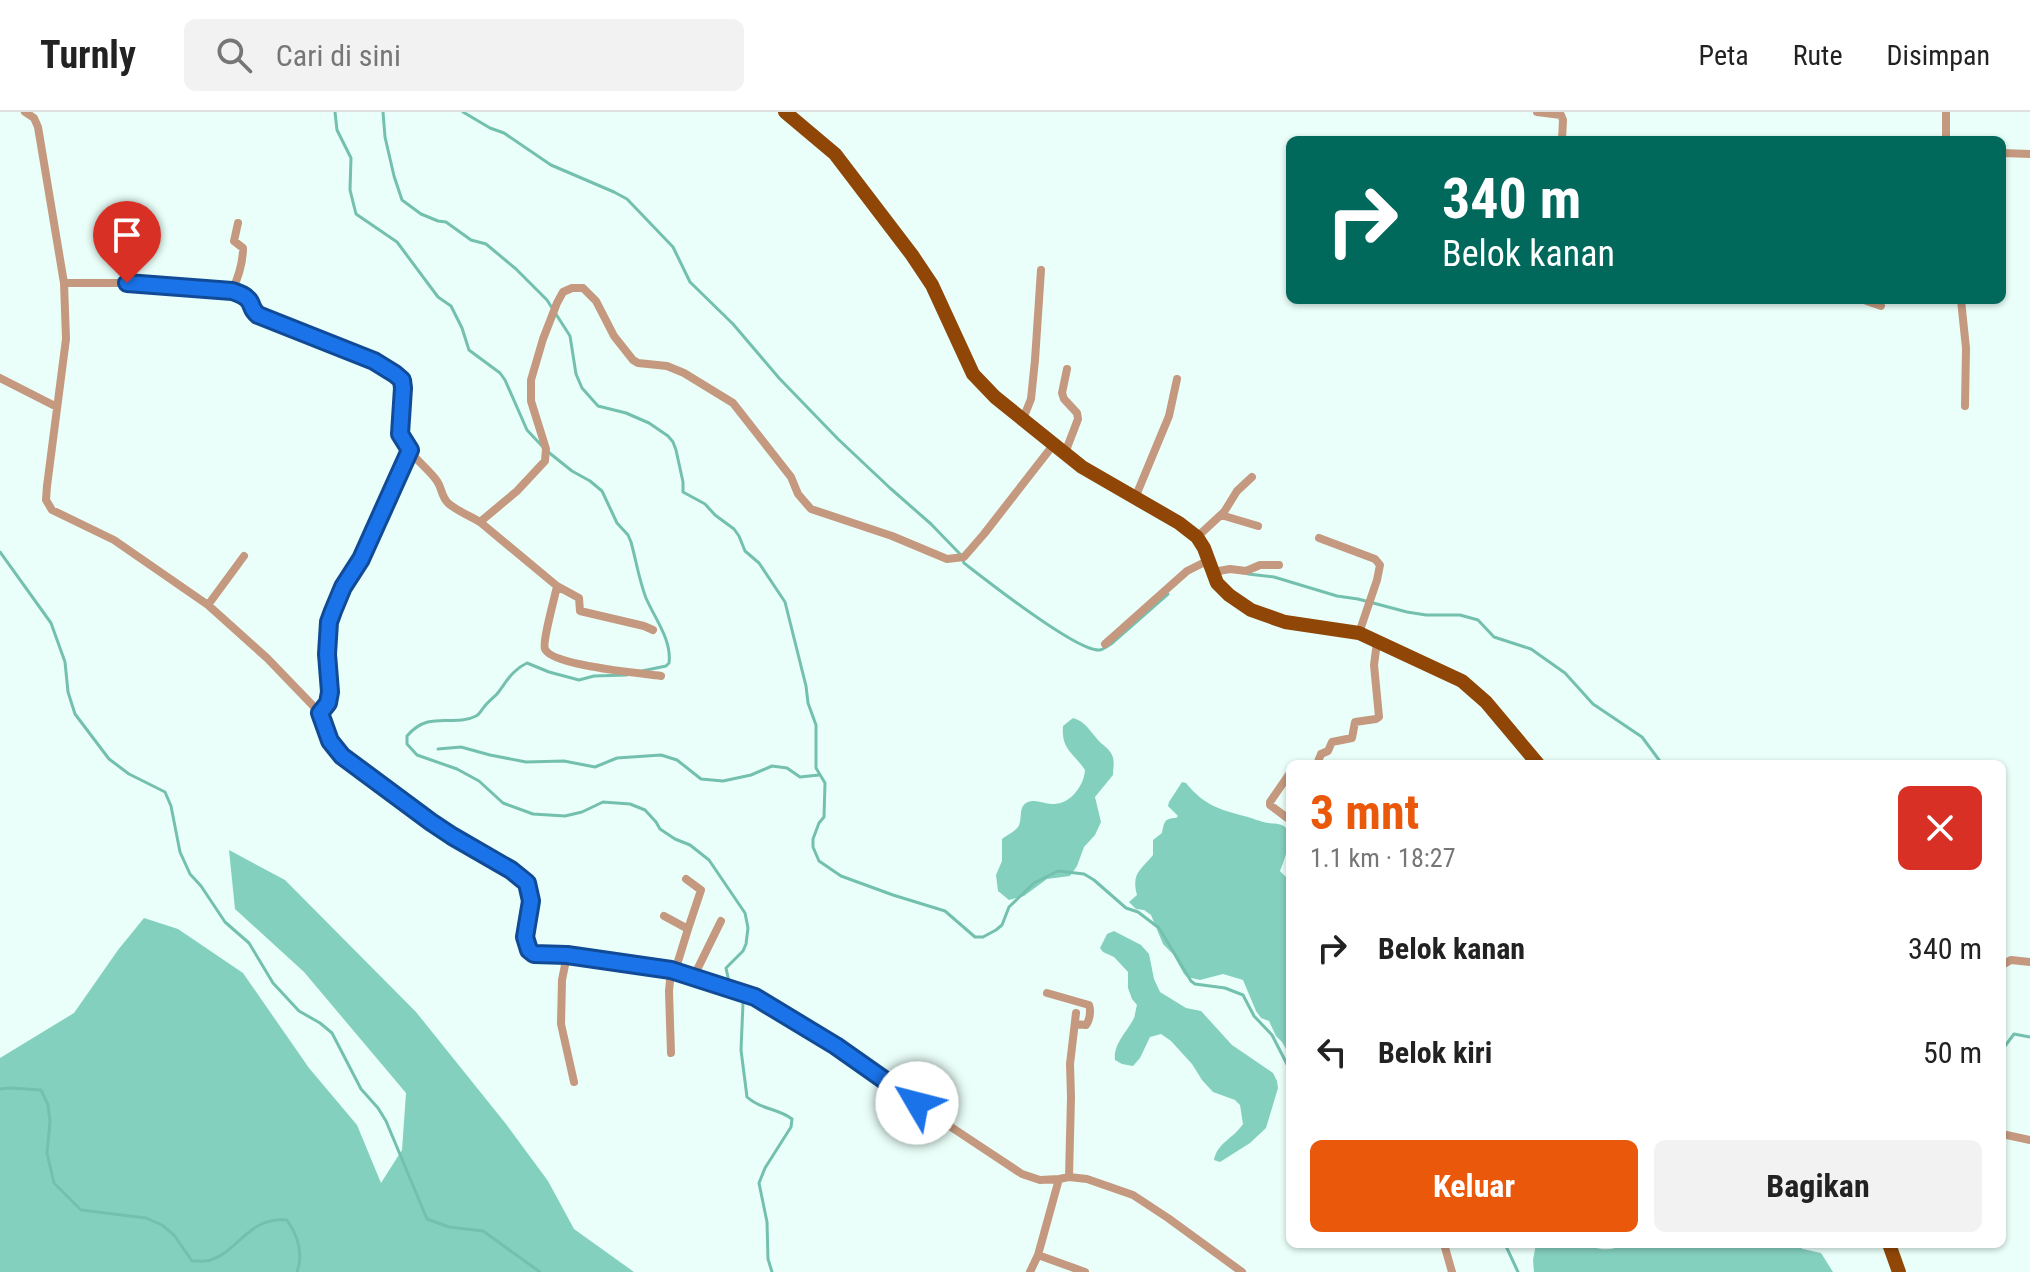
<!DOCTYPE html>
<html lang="id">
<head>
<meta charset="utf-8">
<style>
  :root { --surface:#fff; --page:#f2f2f2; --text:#222; --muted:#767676; --line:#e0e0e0; --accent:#ea580c }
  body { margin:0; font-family:"Roboto Condensed",sans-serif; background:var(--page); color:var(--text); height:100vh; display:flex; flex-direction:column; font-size:30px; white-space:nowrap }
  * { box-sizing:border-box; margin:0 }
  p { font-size:26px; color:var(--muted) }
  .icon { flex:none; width:44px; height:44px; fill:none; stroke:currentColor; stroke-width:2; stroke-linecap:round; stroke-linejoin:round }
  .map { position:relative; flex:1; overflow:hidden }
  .drawer { position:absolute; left:1286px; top:648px; width:720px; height:488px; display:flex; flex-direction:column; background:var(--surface); border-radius:12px; box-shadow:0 2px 6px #0004 }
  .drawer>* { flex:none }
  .top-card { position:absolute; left:1286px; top:24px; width:720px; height:168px; border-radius:12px; box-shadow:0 2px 6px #0004; background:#00695c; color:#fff; overflow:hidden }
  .pin { position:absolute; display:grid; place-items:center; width:68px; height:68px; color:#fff; margin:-82px -34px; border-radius:50% 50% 50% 0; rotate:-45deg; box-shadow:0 0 8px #0007 }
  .pin .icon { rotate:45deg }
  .me { position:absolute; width:88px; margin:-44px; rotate:307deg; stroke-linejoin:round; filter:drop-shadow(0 0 6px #0008) }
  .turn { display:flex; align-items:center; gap:28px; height:168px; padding:0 24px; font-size:36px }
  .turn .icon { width:104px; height:104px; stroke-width:2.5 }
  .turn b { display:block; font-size:56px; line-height:68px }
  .round { display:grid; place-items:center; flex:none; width:84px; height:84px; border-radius:12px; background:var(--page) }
  .headline { display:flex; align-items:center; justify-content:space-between; height:136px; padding:0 24px }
  h1 { font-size:48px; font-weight:700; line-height:60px; color:var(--accent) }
  .cta { display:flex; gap:16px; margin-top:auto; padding:16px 24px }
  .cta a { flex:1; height:92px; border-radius:12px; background:var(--accent); color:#fff; font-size:32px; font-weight:700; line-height:92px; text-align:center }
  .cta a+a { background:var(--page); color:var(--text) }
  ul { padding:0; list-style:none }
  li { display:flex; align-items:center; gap:24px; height:104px; padding:0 24px }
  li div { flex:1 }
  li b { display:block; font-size:30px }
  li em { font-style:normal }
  header { display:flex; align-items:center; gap:48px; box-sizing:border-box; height:112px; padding:0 40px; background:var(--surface); border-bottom:2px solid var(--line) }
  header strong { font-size:38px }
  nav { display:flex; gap:44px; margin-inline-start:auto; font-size:28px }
  .search { width:560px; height:72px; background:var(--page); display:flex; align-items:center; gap:20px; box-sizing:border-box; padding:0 28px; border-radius:12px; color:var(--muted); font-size:30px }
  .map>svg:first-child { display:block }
  .forest { fill:#84d0bf }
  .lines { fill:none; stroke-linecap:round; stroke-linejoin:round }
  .stream { stroke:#74c0af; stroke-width:3 }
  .street { stroke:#c4997f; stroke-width:8 }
  .primary { stroke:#8f4607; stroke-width:14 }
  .route-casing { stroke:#114b97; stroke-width:20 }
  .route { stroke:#1a73e8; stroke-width:14 }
</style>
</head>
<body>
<header>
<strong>Turnly</strong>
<div class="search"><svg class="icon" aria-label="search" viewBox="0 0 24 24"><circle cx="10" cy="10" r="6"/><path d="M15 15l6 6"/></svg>Cari di sini</div>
<nav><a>Peta</a><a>Rute</a><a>Disimpan</a></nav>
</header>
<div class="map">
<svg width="2030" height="1160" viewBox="0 0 2030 1160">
  <rect width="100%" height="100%" fill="#eafff9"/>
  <!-- forest -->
  <path class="forest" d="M1073 606C1085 609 1090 619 1098 628 1102 633 1109 636 1112 643 1115 649 1113 657 1113 663L1095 685 1101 710 1095 723 1084 735 1077 754 1070 764 1047 767 1024 784 1009 788 998 779 996 763 1002 749V727C1007 723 1014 720 1018 715 1023 708 1018 696 1026 691 1035 686 1043 692 1052 692 1070 693 1084 674 1085 658 1074 641 1061 638 1063 614Z
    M1182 670 1186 671C1204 693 1218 697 1244 704 1252 706 1261 710 1268 711 1275 712 1282 711 1286 716 1293 725 1284 749 1280 759L1290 769V803L1287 815 1290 818V944L1282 930 1276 924 1269 909 1261 906 1256 899 1243 868 1223 862 1200 868 1187 865 1184 862 1173 842 1163 832 1151 803 1144 798 1136 797 1129 790 1137 783C1131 761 1141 758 1153 743V728L1162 721C1164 711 1164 706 1176 706L1178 704 1168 694 1169 690Z
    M229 738 285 768 416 900 506 1012 548 1069 574 1117 634 1160H0V946L74 901 118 838 144 806 178 817 243 861 309 956 357 1013 381 1071 402 1038 406 981 304 860 235 797Z
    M1114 819 1141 833 1149 842 1154 867 1160 880 1186 896 1201 899 1232 933 1273 961 1277 969 1278 976 1266 1016 1250 1031 1220 1050 1214 1048C1217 1031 1234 1026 1243 1012L1240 993 1235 988 1213 980 1202 968 1192 952 1171 929 1161 922 1150 925 1140 946 1133 954 1122 952 1115 948C1113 932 1127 920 1134 906 1135 903 1136 896 1137 893L1132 887 1128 876V860L1114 845 1103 840 1100 836 1107 822Z
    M1536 1132H1588C1597 1139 1615 1139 1623 1132H1793L1803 1137 1821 1141 1833 1160H1534L1533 1148Z"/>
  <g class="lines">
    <!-- stream -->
    <path class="stream" d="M335 0 337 18 351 46 350 78 356 102 397 130 438 185 451 194 462 216 469 238 500 261 505 268 527 318 542 334
      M383 0 385 25 394 64 402 88 421 102 438 109 446 110 471 128 486 132 516 157 547 188 570 224 576 262 582 276 598 294 626 301 649 311 668 324 673 330 676 338 683 370V380L705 392 715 403 734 417 739 424 745 439 759 451 785 490 806 574 808 591 816 613V656L825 671 824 705 819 711 813 727V735L819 749 841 764 893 783 945 799 975 825H983L996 818 1002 813 1009 795 1034 771 1058 759 1084 762 1094 768 1126 796 1138 800 1159 816 1191 869 1195 872 1225 876 1243 883 1254 904 1272 923 1290 958
      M463 0 490 16 504 21 551 53 614 80 627 87 673 135 690 170 733 212 779 266 838 327 890 376 931 412 960 442 964 451C986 468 1078 541 1100 538 1104 537 1108 534 1111 532L1168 482
      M547 339 572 359 590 369 602 379 617 411 628 423 631 430C636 448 639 468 646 486 655 507 672 528 669 551L666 554 642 559
      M0 440 51 511 65 550 68 580 75 602 109 647 129 662 165 680 171 694 180 740 190 762 201 774 225 810 249 831 273 871 299 899 320 911 332 921 361 977 378 996 386 1009 427 1107 449 1115 483 1119 540 1160
      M1248 462 1274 465 1337 484 1358 487 1407 500 1426 503H1460L1478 508 1494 525 1531 537 1565 561 1593 592 1642 625 1662 652
      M627 563 594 564 579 568 549 560 527 551C512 558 507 569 497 582 493 586 488 590 484 595 482 597 479 603 476 604 453 616 430 597 407 624V632L417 643 457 657 479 669 503 691 533 702 565 704 582 700 603 690 630 692 645 698 656 710 660 717 675 727 690 733 709 748 745 801 748 816 746 832 743 839 726 856 729 870 738 876
      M438 637 461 635 490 643 526 650 564 649 595 655 617 646 661 643 677 648 701 667 723 669 751 663 772 654 787 656 800 665 819 663
      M741 883 743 891 741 938 747 985C761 998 778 996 792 1007L791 1015 765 1056 759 1071 767 1110 768 1147 772 1160
      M2002 938 2014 922 2030 925
      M0 977 10 976 41 978 48 993 50 1010 47 1041 54 1071 81 1098 146 1106 162 1113 174 1123 192 1149C198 1149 205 1150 211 1148 240 1138 248 1105 287 1108 298 1124 304 1141 297 1160
      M1505 1132 1518 1160"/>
    <!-- street -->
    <path class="street" d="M25 0 34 6 38 15 64 171 66 227 47 374 46 388 52 398 114 428 208 493 267 546 320 601 330 629 342 644 410 695 452 724 519 763 529 776 531 789 525 825 529 838 534 842 567 843 671 858 755 885 836 934 945 1011 1022 1062 1040 1068 1059 1067 1069 1065 1087 1067 1133 1083 1168 1106 1242 1160
      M1537 0 1561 3 1563 8 1562 28
      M1946 28V0
      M2002 41 2030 42
      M64 171H127L232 179 246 185 252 198 258 203 374 249 395 262 402 268C405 286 399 301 400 318 402 339 426 353 437 369 442 376 441 384 448 391 457 399 470 404 480 410L517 379 545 349 546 337 531 289V268L543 227 557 191 563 180 572 176H583L596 189 614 224 633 248 638 251 667 254 684 261 733 291 791 365 798 382 811 397 892 424 947 447 964 445 984 422 1054 332
      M232 179C238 166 243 151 243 136L234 129 238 111
      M1864 188 1881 194
      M1961 188 1966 236 1965 294
      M0 266 57 295
      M1023 307 1031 287 1035 248 1041 158
      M1065 341 1078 307 1077 301 1064 287 1062 281 1067 257
      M1135 386 1169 304 1177 267
      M1221 403 1258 414
      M480 410 557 474 579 486 580 499 644 514 653 518
      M1197 425 1224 400 1237 379 1252 365
      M1319 426 1375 447 1380 453 1377 468 1359 521
      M1213 460 1230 457 1246 459 1260 453H1279
      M557 474C555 485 542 530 545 537 552 554 641 561 661 564
      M208 493 244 444
      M1105 532 1187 459 1209 448
      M320 601 328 591 330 580 327 526 333 499 343 475 361 447 410 338
      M1317 652 1321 642 1328 639 1332 630 1352 626 1355 610 1376 607 1379 605 1374 553 1377 530
      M1290 661 1270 690V693L1290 708
      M686 767 701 778 688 817
      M664 804 688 817 675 859
      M567 843 562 868 561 912 574 970
      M2002 853 2011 848 2030 850
      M693 866 721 809
      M1047 881 1089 893C1091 898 1090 908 1086 913L1075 912
      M671 941 669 879 671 858
      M2002 1022 2030 1028
      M1069 1065 1071 985 1070 952 1076 901
      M1444 1132 1452 1160
      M1038 1143 1085 1160
      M1030 1160 1038 1143 1059 1067"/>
    <!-- primary -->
    <path class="primary" d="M785 0 835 42 912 143 932 173 973 262 995 285 1082 355 1179 411 1197 425 1204 436 1217 471 1229 483 1251 498 1285 510 1359 521 1462 569 1486 590 1538 652
      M1889 1132 1899 1160"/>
  </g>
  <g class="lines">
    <defs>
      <path id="route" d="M127 171 232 179C238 181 246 183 250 190 253 196 252 198 258 203L374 249 395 262 402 268 403 276 400 322 410 338 361 447 343 475 333 499 329 510 327 542 330 580 328 591 320 601 330 629 342 644 431 710 452 724 511 758 527 771 531 789 525 825 529 838 534 842 567 843 671 858 755 885 836 934 917 991"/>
    </defs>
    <!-- route casing -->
    <use href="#route" class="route-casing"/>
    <!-- route -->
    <use href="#route" class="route"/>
  </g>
</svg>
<div class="pin" style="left:127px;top:171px;background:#d93025"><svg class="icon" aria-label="arrive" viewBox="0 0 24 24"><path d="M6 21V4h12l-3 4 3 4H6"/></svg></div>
<svg class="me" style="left:917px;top:991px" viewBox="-20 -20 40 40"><circle r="19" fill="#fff"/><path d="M0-13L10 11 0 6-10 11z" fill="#1a73e8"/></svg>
<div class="top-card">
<div class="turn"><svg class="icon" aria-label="right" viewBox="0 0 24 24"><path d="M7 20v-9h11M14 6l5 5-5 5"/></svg><div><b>340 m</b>Belok kanan</div></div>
</div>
<section class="drawer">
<div class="headline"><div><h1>3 mnt</h1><p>1.1 km · 18:27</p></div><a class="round" style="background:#d93025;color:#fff"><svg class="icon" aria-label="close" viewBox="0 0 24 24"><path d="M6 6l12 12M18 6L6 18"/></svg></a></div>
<ul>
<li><svg class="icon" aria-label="right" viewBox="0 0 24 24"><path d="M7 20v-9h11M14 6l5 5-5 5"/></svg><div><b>Belok kanan</b></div><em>340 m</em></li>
<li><svg class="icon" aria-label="left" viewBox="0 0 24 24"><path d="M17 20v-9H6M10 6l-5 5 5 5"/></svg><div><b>Belok kiri</b></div><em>50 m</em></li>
</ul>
<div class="cta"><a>Keluar</a><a>Bagikan</a></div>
</section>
</div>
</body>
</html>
